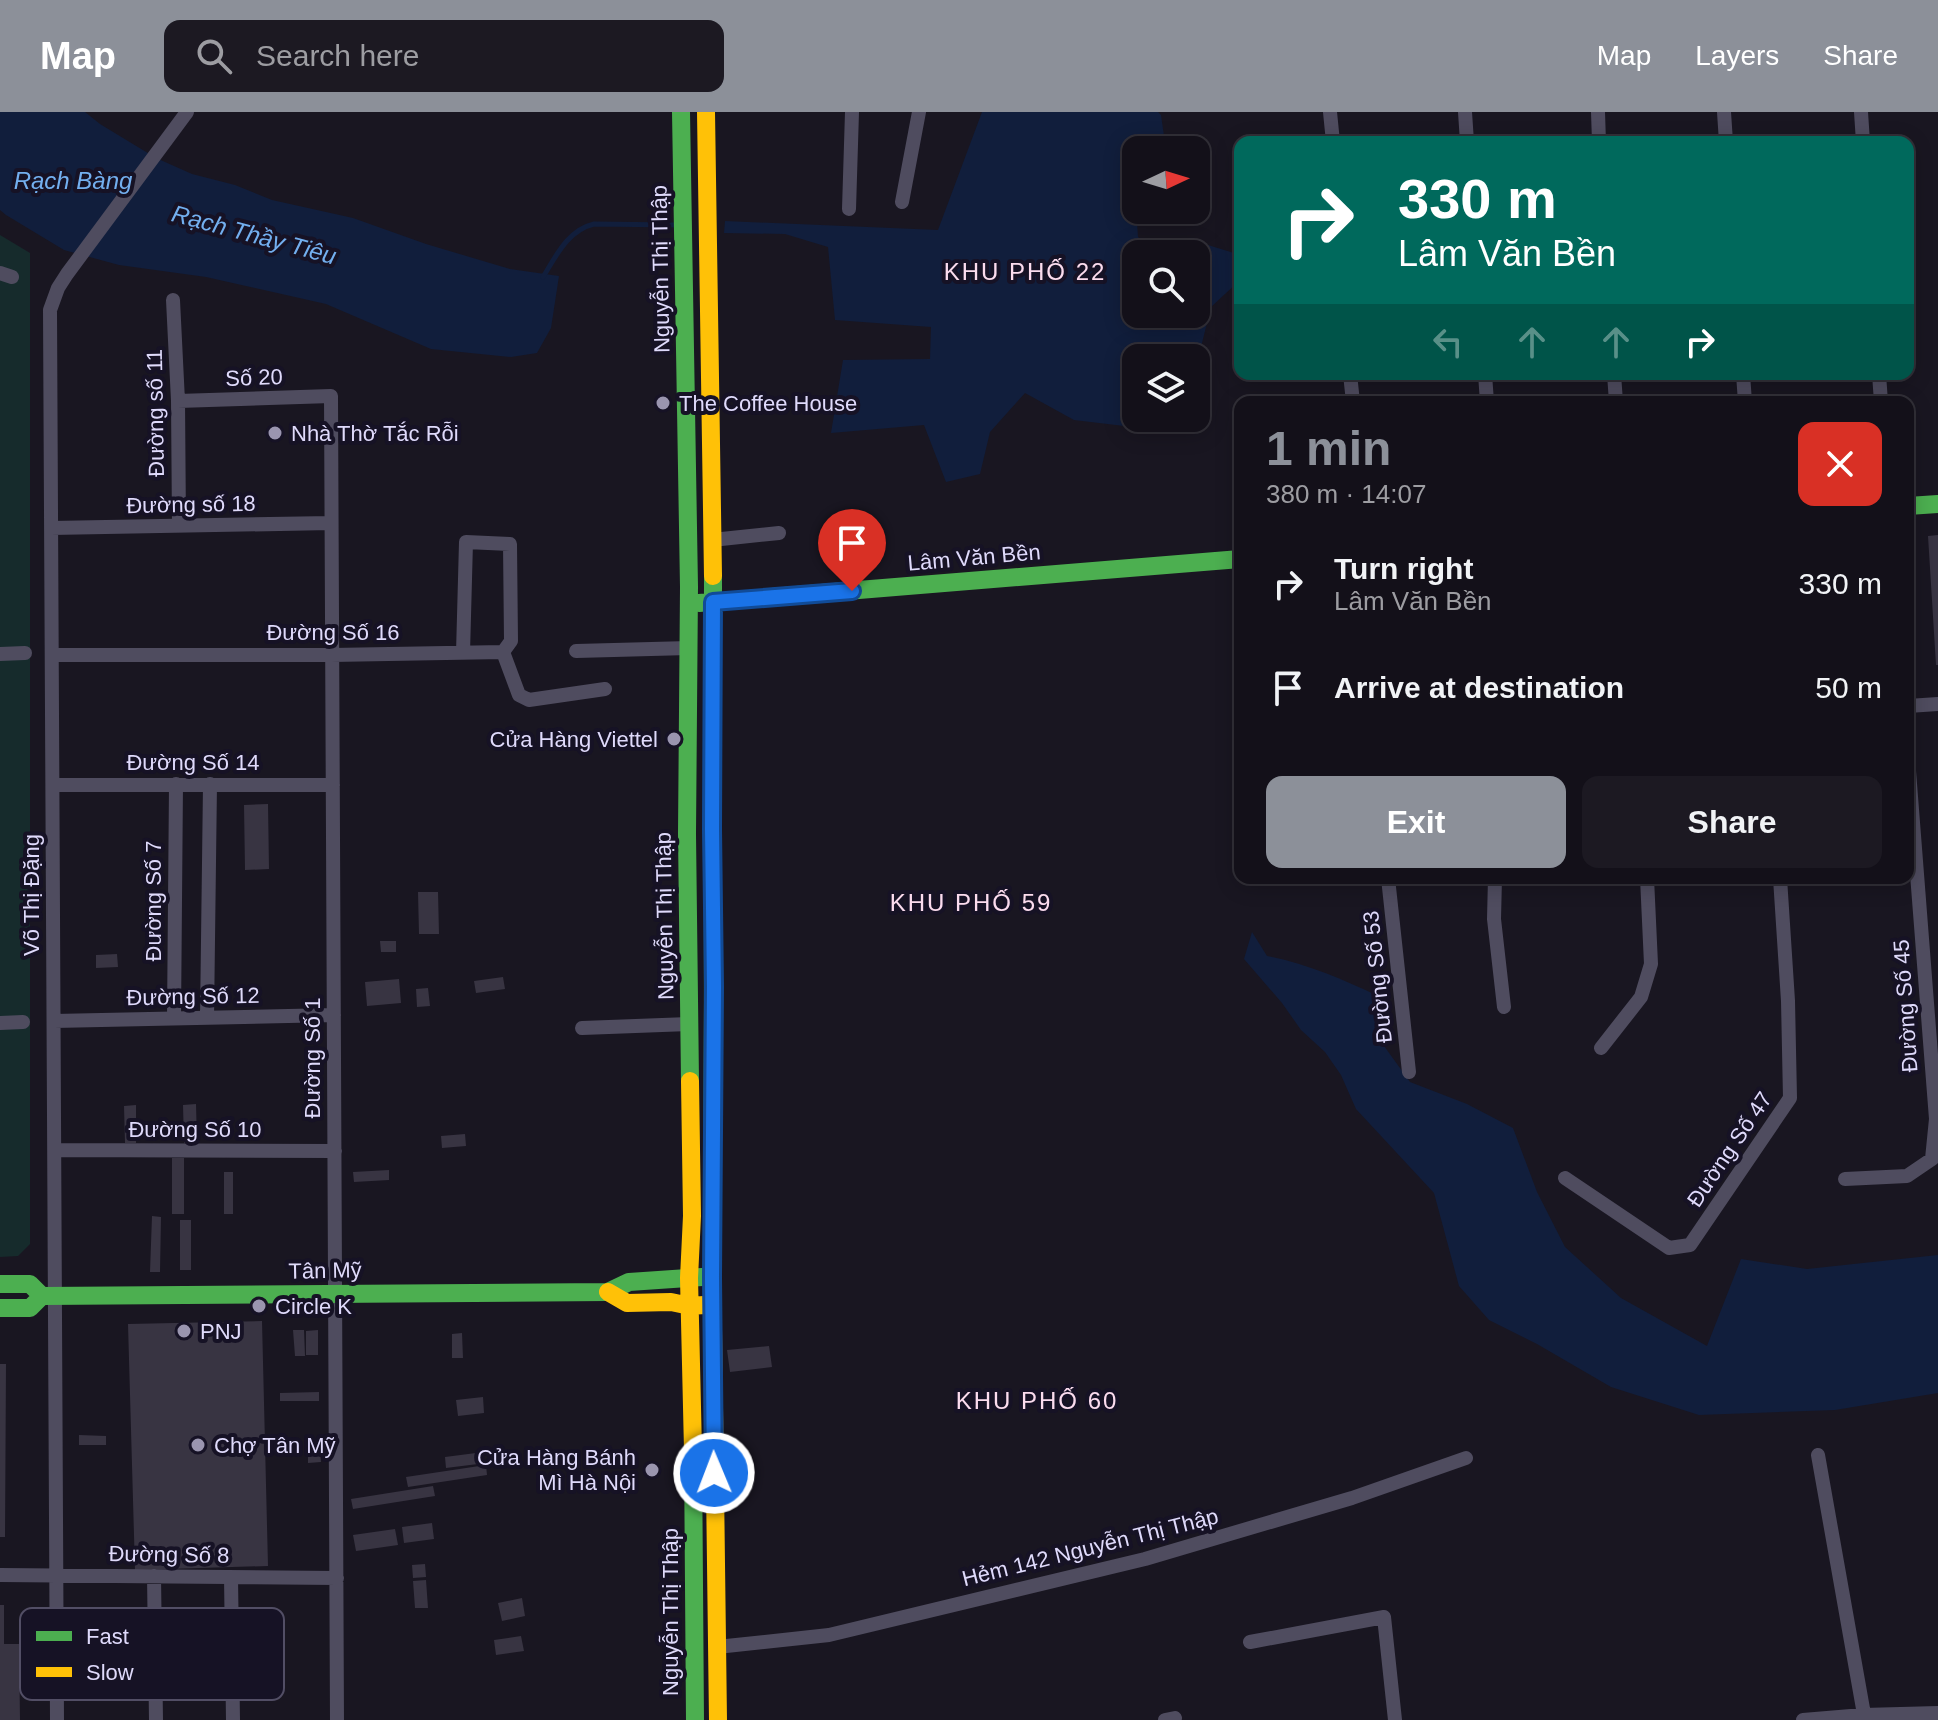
<!DOCTYPE html>
<html lang="en">
<head>
<meta charset="utf-8">
<style>
  :root { --surface:#131019; --page:#1c1922; --text:#f1f3f6; --muted:#9d9da2; --line:#323038; --accent:#8c9099 }
  body { margin:0; font-family:Helvetica,sans-serif; background:var(--page); color:var(--text); height:100vh; display:flex; flex-direction:column; font-size:30px; white-space:nowrap }
  * { box-sizing:border-box; margin:0 }
  p { font-size:26px; color:var(--muted) }
  .icon { flex:none; width:44px; height:44px; fill:none; stroke:currentColor; stroke-width:2; stroke-linecap:round; stroke-linejoin:round }
  .map { position:relative; flex:1; overflow:hidden }
  .panel { position:absolute; left:1234px; top:284px; width:680px; height:488px; display:flex; flex-direction:column; background:var(--surface); border-radius:16px; box-shadow:0 4px 20px #0003,0 0 0 2px var(--line) }
  .panel>* { flex:none }
  .top-card { position:absolute; left:1234px; top:24px; width:680px; height:244px; border-radius:16px; box-shadow:0 4px 20px #0003,0 0 0 2px var(--line); background:#00695c; color:#fff; overflow:hidden }
  .needle { width:52px; rotate:86deg }
  .fabs { position:absolute; left:1122px; top:24px; display:grid; gap:16px }
  .fabs a { display:grid; place-items:center; width:88px; height:88px; border-radius:16px; background:var(--surface); box-shadow:0 4px 20px #0003,0 0 0 2px var(--line); font-size:40px }
  .pin { position:absolute; display:grid; place-items:center; width:68px; height:68px; color:#fff; margin:-82px -34px; border-radius:50% 50% 50% 0; rotate:-45deg; box-shadow:0 0 8px #0007 }
  .pin .icon { rotate:45deg }
  .me { position:absolute; width:88px; margin:-44px; rotate:359deg; stroke-linejoin:round; filter:drop-shadow(0 0 6px #0008) }
  .turn { display:flex; align-items:center; gap:28px; height:168px; padding:0 32px; font-size:36px }
  .turn .icon { width:104px; height:104px; stroke-width:2.5 }
  .turn b { display:block; font-size:56px; line-height:68px }
  .lanes { display:flex; align-items:center; height:76px; padding:0 32px; background:#0003; justify-content:center; gap:40px; direction:ltr }
  .lanes .off { opacity:.35 }
  .round { display:grid; place-items:center; flex:none; width:84px; height:84px; border-radius:16px; background:var(--page) }
  .overview { display:flex; align-items:center; justify-content:space-between; height:136px; padding:0 32px }
  h1 { font-size:48px; font-weight:800; line-height:60px; color:var(--accent) }
  .action { display:flex; gap:16px; margin-top:auto; padding:16px 32px }
  .action a { flex:1; height:92px; border-radius:16px; background:var(--accent); color:#fff; font-size:32px; font-weight:800; line-height:92px; text-align:center }
  .action a+a { background:var(--page); color:var(--text) }
  ul { padding:0; list-style:none }
  li { display:flex; align-items:center; gap:24px; height:104px; padding:0 32px }
  li div { flex:1 }
  li b { display:block; font-size:30px }
  li em { font-style:normal }
  header { display:flex; align-items:center; gap:48px; box-sizing:border-box; height:112px; padding:0 40px; background:var(--accent); color:#fff }
  header strong { font-size:38px }
  nav { display:flex; gap:44px; margin-inline-start:auto; font-size:28px }
  .search { width:560px; height:72px; background:var(--page); display:flex; align-items:center; gap:20px; box-sizing:border-box; padding:0 28px; border-radius:16px; color:var(--muted); font-size:30px }
  .map>svg:first-child { display:block }
  .green { fill:#162b2c }
  .water { fill:#111e3c }
  .lines { fill:none; stroke-linecap:round; stroke-linejoin:round }
  .stream { stroke:#111e3c; stroke-width:5 }
  .building { fill:#383442 }
  .street { stroke:#4f4c5f; stroke-width:14 }
  .fast { stroke:#4caf50; stroke-width:18 }
  .slow { stroke:#ffc107; stroke-width:18 }
  .route-casing { stroke:#114b97; stroke-width:20 }
  .route { stroke:#1a73e8; stroke-width:14 }
  .poi-dot { fill:#9a95af; stroke:#161225; stroke-width:3 }
  .labels { text-anchor:middle; stroke-width:8; stroke-linejoin:round; paint-order:stroke }
  .street-label { font-size:22px; fill:#dfdafb; stroke:#161225 }
  .poi-label { font-size:22px; fill:#dfdafb; stroke:#161225; text-anchor:start }
  .water-label { font-size:24px; font-style:italic; fill:#73afef; stroke:#161225 }
  .neighbourhood-label { font-size:24px; letter-spacing:2px; fill:#fbdcee; stroke:#161225 }
  .key { fill:#161225; stroke:#524e65; stroke-width:2 }
  .key-label { font-size:22px; fill:#dfdafb }
</style>
</head>
<body>
<header>
<strong>Map</strong>
<div class="search"><svg class="icon" aria-label="search" viewBox="0 0 24 24"><circle cx="10" cy="10" r="6"/><path d="M15 15l6 6"/></svg>Search here</div>
<nav><a>Map</a><a>Layers</a><a>Share</a></nav>
</header>
<div class="map">
<svg width="1938" height="1608" viewBox="0 0 1938 1608">
  <rect width="100%" height="100%" fill="#191621"/>
  <!-- green -->
  <path class="green" d="M0 123 30 141V1132L18 1144 0 1145Z"/>
  <!-- water -->
  <path class="water" d="M0 0H85L100 12 156 46 192 62 235 73 272 88 353 106 426 132 510 157 559 164 551 216 537 241 511 245 431 237 326 192 206 165 119 153 64 138 6 103 0 98Z
    M982 0H1158L1161 3 1166 38H1136L1135 82 1138 125 1160 142H1136V202H1196V142H1177L1198 130 1234 141 1239 169 1211 195 1196 255V246H1136V306H1153L1141 316 1074 308 1025 281 990 320 980 362 946 370 924 313 831 321 843 248 930 247 931 215 835 208 828 135 785 122 724 121 725 109 938 118Z
    M1252 820 1267 844C1307 852 1342 867 1378 884L1379 927 1410 970 1467 992 1513 1016 1537 1080 1565 1135 1621 1186 1707 1234 1741 1147 1807 1157 1938 1143V1281L1835 1298 1699 1303 1611 1275 1537 1232 1489 1208 1459 1174 1434 1081 1356 997 1341 963 1325 940 1301 918 1282 891 1244 847Z"/>
  <g class="lines">
    <!-- stream -->
    <path class="stream" d="M543 165C556 144 568 118 594 112L676 113"/>
  </g>
  <!-- building -->
  <path class="building" d="M1938 423V553H1936L1928 424Z
    M268 692 269 757 245 758 244 693Z
    M418 780H438L439 822H419Z
    M380 829H396V840H381Z
    M117 842 118 855 96 856V843Z
    M503 865 505 877 476 881 474 869Z
    M399 867 401 891 367 894 365 870Z
    M428 876 430 894 417 895 416 877Z
    M196 992 197 1030 184 1031 183 993Z
    M136 993V1031H125L124 994Z
    M465 1022 466 1034 442 1036 441 1024Z
    M172 1046H184V1102H172Z
    M389 1058V1068L354 1070 353 1060Z
    M224 1060H233V1102H224Z
    M152 1104 161 1105 160 1160H150Z
    M180 1108H191V1158H180Z
    M262 1209 268 1454 135 1458 128 1212Z
    M293 1218H304L305 1244H295Z
    M318 1218V1243H306V1219Z
    M462 1221 463 1246H452V1222Z
    M769 1234 772 1255 730 1260 727 1238Z
    M0 1252H6L5 1425H0Z
    M319 1280V1289H280V1281Z
    M483 1285 484 1301 458 1304 456 1288Z
    M79 1323 106 1324V1333H79Z
    M320 1340 321 1350 308 1351V1341Z
    M476 1341 478 1352 446 1356 445 1345Z
    M486 1353 487 1363 408 1375 406 1365Z
    M433 1374 435 1384 353 1397 351 1387Z
    M432 1411 434 1427 404 1431 402 1415Z
    M395 1417 398 1433 356 1439 353 1423Z
    M425 1452 426 1465 413 1466 412 1453Z
    M426 1468 428 1496H415L413 1469Z
    M522 1486 525 1504 502 1509 498 1491Z
    M0 1493H4V1532H19L20 1608H0Z
    M521 1524 524 1539 496 1543 494 1528Z"/>
  <g class="lines">
    <!-- street -->
    <path class="street" d="M1330 0 1333 30
      M1465 0 1467 30
      M1598 0 1599 30
      M1724 0 1726 30
      M1861 0 1863 30
      M902 90 919 0
      M849 97 852 0
      M0 161 12 165
      M173 188 178 289 179 414
      M1350 262 1353 290
      M1485 262 1487 290
      M1614 262 1616 290
      M1743 262 1745 290
      M1879 262 1881 290
      M178 289 331 284 337 1608
      M51 416 331 411
      M712 428 779 421
      M576 539 689 536
      M503 540 519 583 529 588 605 577
      M0 542 25 541
      M52 543H332L503 540 511 529 510 432 466 430 463 541
      M1908 594 1938 592
      M53 673H333
      M1388 766 1409 960
      M1495 766 1494 807 1504 895
      M174 906 176 672
      M207 906 210 672
      M54 909 334 903
      M0 911 23 910
      M582 916 689 912
      M1601 936 1641 885 1651 852 1647 766
      M55 1038 335 1039
      M1565 1066 1669 1136 1690 1133 1790 986 1788 889 1780 766
      M1845 1067 1907 1064 1932 1047 1936 1007 1908 646
      M1818 1343 1865 1608
      M0 1463 337 1466
      M154 1464 156 1608
      M231 1465 233 1608
      M1250 1530 1384 1505 1395 1608
      M717 1535 829 1523 1145 1447 1352 1386 1466 1346
      M57 1608 50 198 58 176 67 162 187 0
      M1165 1608 1175 1606
      M1803 1608 1863 1603 1938 1601"/>
    <!-- fast -->
    <path class="fast" d="M681 0 689 475 687 722 690 969
      M1908 394 1938 392
      M699 491 1240 447
      M712 1139C714 914 712 689 713 464
      M0 1172H30L42 1184 608 1180 629 1170 702 1165
      M0 1196H30L42 1184
      M693 1338 695 1608"/>
    <!-- slow -->
    <path class="slow" d="M706 0 713 464
      M690 969 692 1104 689 1166 693 1338
      M712 1139 718 1608
      M608 1180 627 1191 671 1190 690 1194 704 1193"/>
  </g>
  <g class="lines">
    <defs>
      <path id="route" d="M714 1361 712 1165 714 875 712 717 713 490 852 479"/>
    </defs>
    <!-- route casing -->
    <use href="#route" class="route-casing"/>
    <!-- route -->
    <use href="#route" class="route"/>
  </g>
  <!-- markers -->
  <g class="poi-dot">
    <circle cx="663" cy="291" r="8"/>
    <circle cx="275" cy="321" r="8"/>
    <circle cx="674" cy="627" r="8"/>
    <circle cx="259" cy="1194" r="8"/>
    <circle cx="184" cy="1219" r="8"/>
    <circle cx="198" cy="1333" r="8"/>
    <circle cx="652" cy="1358" r="8"/>
  </g>
  <g class="labels">
    <!-- street labels -->
    <g class="street-label">
      <text transform="translate(660 157) rotate(-91)" y="8">Nguyễn Thị Thập</text>
      <text transform="translate(254 265) rotate(-2)" y="8">Số 20</text>
      <text transform="translate(155 301) rotate(-91)" y="8">Đường số 11</text>
      <text transform="translate(191 392) rotate(-1)" y="8">Đường số 18</text>
      <text transform="translate(974 445) rotate(-5)" y="8">Lâm Văn Bền</text>
      <text x="333" y="528">Đường Số 16</text>
      <text x="193" y="658">Đường Số 14</text>
      <text transform="translate(31 783) rotate(-90)" y="8">Võ Thị Đặng</text>
      <text transform="translate(153 789) rotate(-90)" y="8">Đường Số 7</text>
      <text transform="translate(664 804) rotate(-91)" y="8">Nguyễn Thị Thập</text>
      <text transform="translate(1377 865) rotate(-96)" y="8">Đường Số 53</text>
      <text transform="translate(193 884) rotate(-1)" y="8">Đường Số 12</text>
      <text transform="translate(1905 894) rotate(-94)" y="8">Đường Số 45</text>
      <text transform="translate(312 946) rotate(-90)" y="8">Đường Số 1</text>
      <text x="195" y="1025">Đường Số 10</text>
      <text transform="translate(1729 1037) rotate(-56)" y="8">Đường Số 47</text>
      <text transform="translate(325 1158) rotate(-1)" y="8">Tân Mỹ</text>
      <text transform="translate(1090 1435) rotate(-14)" y="8">Hẻm 142 Nguyễn Thị Thập</text>
      <text transform="translate(169 1442) rotate(1)" y="8">Đường Số 8</text>
      <text transform="translate(670 1500) rotate(-90)" y="8">Nguyễn Thị Thập</text>
    </g>
    <!-- poi labels -->
    <g class="poi-label">
      <text x="679" y="299">The Coffee House</text>
      <text x="291" y="329">Nhà Thờ Tắc Rỗi</text>
      <text x="658" y="635" text-anchor="end">Cửa Hàng Viettel</text>
      <text x="275" y="1202">Circle K</text>
      <text x="200" y="1227">PNJ</text>
      <text x="214" y="1341">Chợ Tân Mỹ</text>
      <text x="636" y="1353" text-anchor="end">Cửa Hàng Bánh<tspan x="636" dy="25">Mì Hà Nội</tspan></text>
    </g>
    <!-- water labels -->
    <g class="water-label">
      <text x="73" y="77">Rạch Bàng</text>
      <text transform="translate(254 123) rotate(15)" y="8">Rạch Thầy Tiêu</text>
    </g>
    <!-- neighbourhood labels -->
    <g class="neighbourhood-label">
      <text x="1025" y="168">KHU PHỐ 22</text>
      <text x="971" y="799">KHU PHỐ 59</text>
      <text x="1037" y="1297">KHU PHỐ 60</text>
    </g>
  </g>
  <!-- legend -->
  <rect x="20" y="1496" width="264" height="92" rx="12" class="key"/>
  <rect x="36" y="1519" width="36" height="10" fill="#4caf50"/>
  <rect x="36" y="1555" width="36" height="10" fill="#ffc107"/>
  <g class="key-label">
    <text x="86" y="1532">Fast</text>
    <text x="86" y="1568">Slow</text>
  </g>
</svg>
<div class="fabs">
<a><svg class="needle" viewBox="-14 -14 28 28"><path d="M0-13l5 13h-10z" fill="#e53935"/><path d="M0 13l5-13h-10z" fill="#9d9da2"/></svg></a>
<a><svg class="icon" aria-label="search" viewBox="0 0 24 24"><circle cx="10" cy="10" r="6"/><path d="M15 15l6 6"/></svg></a>
<a><svg class="icon" aria-label="layers" viewBox="0 0 24 24"><path d="M12 4l9 5-9 5-9-5zM3 14l9 5 9-5"/></svg></a>
</div>
<div class="pin" style="left:852px;top:479px;background:#d93025"><svg class="icon" aria-label="arrive" viewBox="0 0 24 24"><path d="M6 21V4h12l-3 4 3 4H6"/></svg></div>
<svg class="me" style="left:714px;top:1361px" viewBox="-20 -20 40 40"><circle r="17" fill="#1a73e8" stroke="#fff" stroke-width="3"/><path d="M0-11L8 9 0 5-8 9z" fill="#fff"/></svg>
<div class="top-card">
<div class="turn"><svg class="icon" aria-label="right" viewBox="0 0 24 24"><path d="M7 20v-9h11M14 6l5 5-5 5"/></svg><div><b>330 m</b>Lâm Văn Bền</div></div>
<div class="lanes"><svg class="icon off" aria-label="left" viewBox="0 0 24 24"><path d="M17 20v-9H6M10 6l-5 5 5 5"/></svg><svg class="icon off" aria-label="ahead" viewBox="0 0 24 24"><path d="M12 20V5M6 11l6-6 6 6"/></svg><svg class="icon off" aria-label="ahead" viewBox="0 0 24 24"><path d="M12 20V5M6 11l6-6 6 6"/></svg><svg class="icon" aria-label="right" viewBox="0 0 24 24"><path d="M7 20v-9h11M14 6l5 5-5 5"/></svg></div>
</div>
<section class="panel">
<div class="overview"><div><h1>1 min</h1><p>380 m · 14:07</p></div><a class="round" style="background:#d93025;color:#fff"><svg class="icon" aria-label="close" viewBox="0 0 24 24"><path d="M6 6l12 12M18 6L6 18"/></svg></a></div>
<ul>
<li><svg class="icon" aria-label="right" viewBox="0 0 24 24"><path d="M7 20v-9h11M14 6l5 5-5 5"/></svg><div><b>Turn right</b><p>Lâm Văn Bền</p></div><em>330 m</em></li>
<li><svg class="icon" aria-label="arrive" viewBox="0 0 24 24"><path d="M6 21V4h12l-3 4 3 4H6"/></svg><div><b>Arrive at destination</b></div><em>50 m</em></li>
</ul>
<div class="action"><a>Exit</a><a>Share</a></div>
</section>
</div>
</body>
</html>
